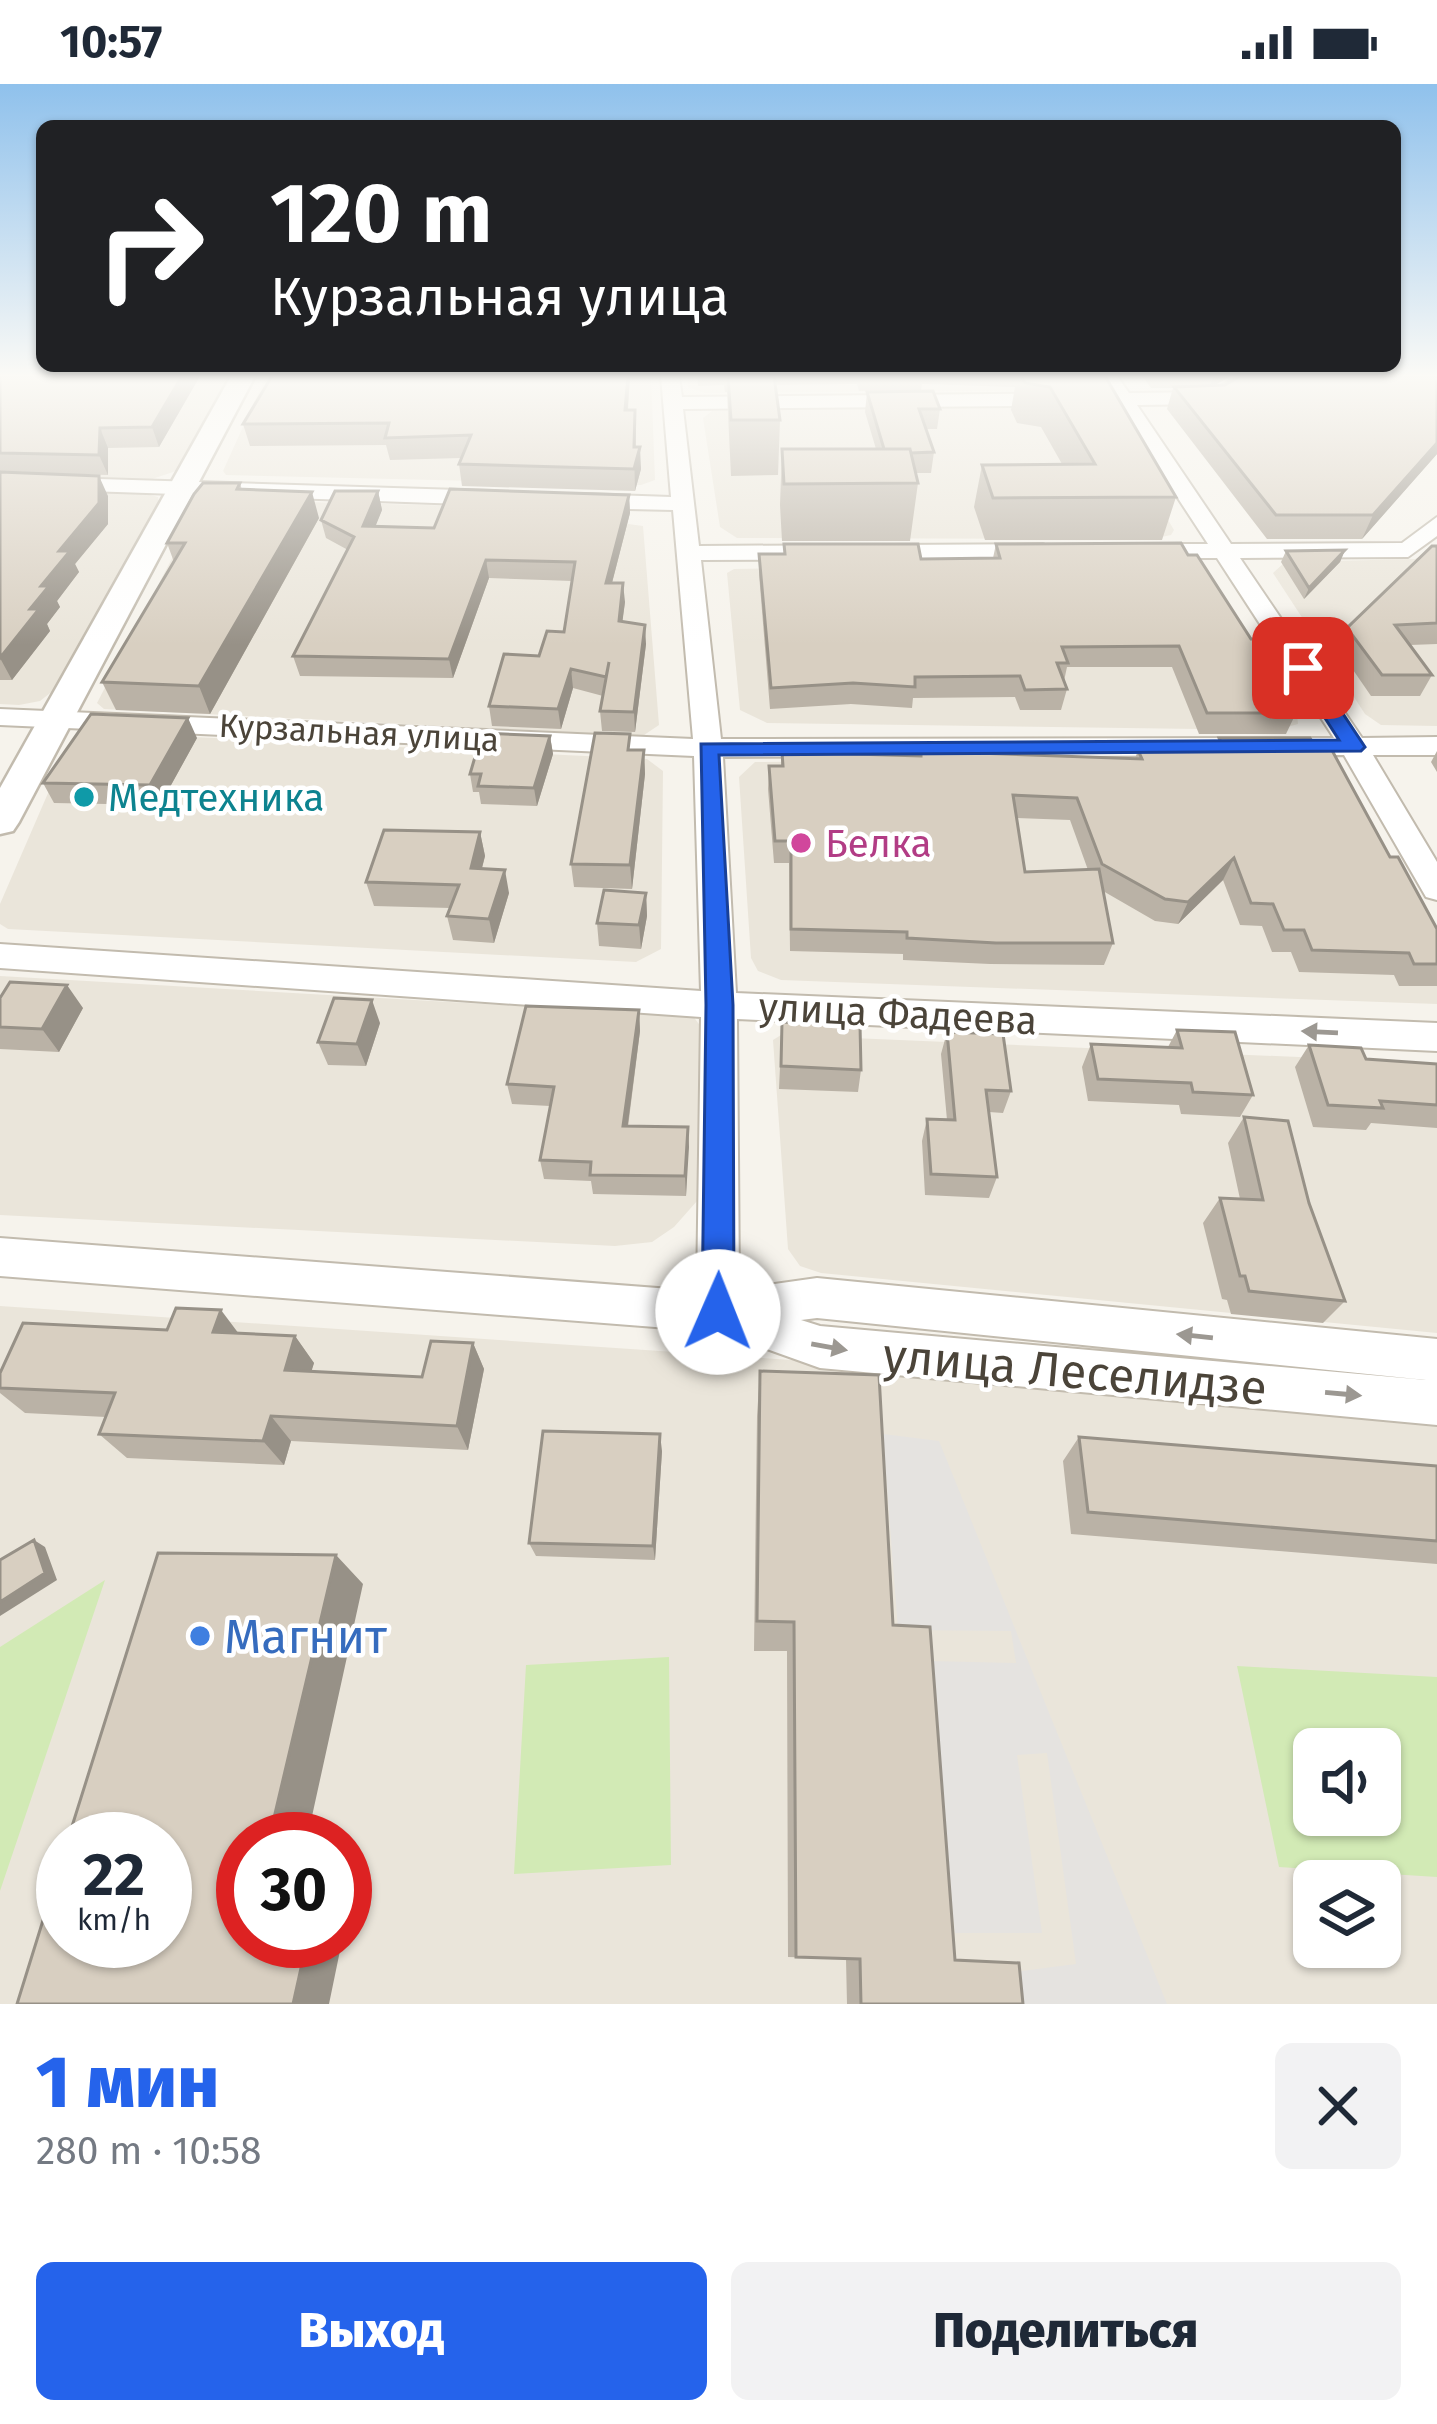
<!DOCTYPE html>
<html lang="ru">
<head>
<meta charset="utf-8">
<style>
  :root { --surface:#fff; --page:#f2f2f3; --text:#1f2937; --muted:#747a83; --accent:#2563eb }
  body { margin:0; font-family:"Fira Sans",sans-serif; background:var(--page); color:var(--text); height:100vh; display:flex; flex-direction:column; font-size:45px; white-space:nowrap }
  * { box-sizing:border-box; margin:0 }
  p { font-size:39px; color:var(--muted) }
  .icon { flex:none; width:66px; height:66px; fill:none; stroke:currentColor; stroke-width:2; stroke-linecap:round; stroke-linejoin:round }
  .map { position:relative; height:1920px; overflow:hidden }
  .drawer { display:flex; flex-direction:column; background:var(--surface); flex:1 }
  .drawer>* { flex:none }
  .top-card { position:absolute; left:36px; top:36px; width:1365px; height:252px; border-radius:18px; box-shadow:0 3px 9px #0004; background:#202124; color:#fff; overflow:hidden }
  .tools { position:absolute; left:1293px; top:1644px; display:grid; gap:24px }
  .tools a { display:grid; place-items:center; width:108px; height:108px; border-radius:18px; background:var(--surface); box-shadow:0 3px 9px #0004; font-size:60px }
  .speed { position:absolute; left:36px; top:1728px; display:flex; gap:24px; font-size:60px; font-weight:700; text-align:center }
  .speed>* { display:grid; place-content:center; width:156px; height:156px; border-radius:50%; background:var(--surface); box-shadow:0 3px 9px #0004; line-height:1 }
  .speed small { font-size:30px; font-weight:400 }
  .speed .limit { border:18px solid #d22; background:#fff; color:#111 }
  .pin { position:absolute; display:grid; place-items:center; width:102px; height:102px; color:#fff; margin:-51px; border-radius:24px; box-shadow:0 6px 18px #0006 }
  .me { position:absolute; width:132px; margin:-66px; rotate:1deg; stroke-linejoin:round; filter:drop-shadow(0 0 9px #0008) }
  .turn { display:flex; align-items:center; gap:42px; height:252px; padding:0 36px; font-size:54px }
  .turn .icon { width:156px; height:156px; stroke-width:2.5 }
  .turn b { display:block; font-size:84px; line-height:102px }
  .round { display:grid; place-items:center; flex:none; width:126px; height:126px; border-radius:18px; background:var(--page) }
  .summary { display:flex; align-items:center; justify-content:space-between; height:204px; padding:0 36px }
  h1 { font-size:72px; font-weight:800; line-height:90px; color:var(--accent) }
  .button { display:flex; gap:24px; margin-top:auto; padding:24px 36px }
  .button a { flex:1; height:138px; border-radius:18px; background:var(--accent); color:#fff; font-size:48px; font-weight:800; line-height:138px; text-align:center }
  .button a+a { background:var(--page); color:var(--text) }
  .status { display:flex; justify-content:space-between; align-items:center; height:84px; padding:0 60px; background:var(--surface); direction:ltr }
  .status svg { height:33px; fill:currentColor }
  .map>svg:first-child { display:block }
  .residential { fill:#eae5da; fill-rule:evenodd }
  .green { fill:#d2eab5; fill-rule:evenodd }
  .parking { fill:#e5e3e0 }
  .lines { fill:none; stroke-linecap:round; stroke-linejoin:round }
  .minor-casing { stroke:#c2bbae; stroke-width:4 }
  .tertiary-casing { stroke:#c2bbae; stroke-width:5 }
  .minor { fill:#fff; fill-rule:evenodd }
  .tertiary { fill:#fff; fill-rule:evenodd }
  .wall { fill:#bab2a6; fill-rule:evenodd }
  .shaded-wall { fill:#979187 }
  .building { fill:#d8cfc1; stroke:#979187; stroke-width:3 }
  .oneway { fill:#9c9892 }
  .route { fill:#2563eb; stroke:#184099; stroke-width:3 }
  .culture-dot { fill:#0f9aa8; stroke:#fff; stroke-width:4.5 }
  .hotel-dot { fill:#d1479c; stroke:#fff; stroke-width:4.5 }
  .shop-dot { fill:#3f7fe0; stroke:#fff; stroke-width:4.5 }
  .labels { text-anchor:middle; stroke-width:9; stroke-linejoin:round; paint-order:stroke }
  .far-street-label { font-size:33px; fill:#4b4439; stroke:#fff }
  .culture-label { font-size:39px; fill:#0d838f; stroke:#fff; text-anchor:start }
  .hotel-label { font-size:39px; fill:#b23c85; stroke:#fff; text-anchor:start }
  .street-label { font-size:39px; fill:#4b4439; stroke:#fff }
  .near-street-label { font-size:48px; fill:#4b4439; stroke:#fff }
  .near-shop-label { font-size:48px; fill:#366cbe; stroke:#fff; text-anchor:start }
</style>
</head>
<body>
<div class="status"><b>10:57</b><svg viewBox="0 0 49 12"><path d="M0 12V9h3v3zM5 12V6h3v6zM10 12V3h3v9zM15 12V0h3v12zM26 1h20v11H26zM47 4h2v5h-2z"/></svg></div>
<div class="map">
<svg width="1437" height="1920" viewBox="0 0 1437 1920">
  <rect width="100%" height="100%" fill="#f6f3ec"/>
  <!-- residential -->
  <path class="residential" d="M0 292H230L179 386 152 395 0 391Z
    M266 292H651L655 396 641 401 226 391 223 387Z
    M687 292H1081L1078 306 705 309 688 303Z
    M1077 322 1107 332 1174 446 1171 451 1151 455 737 454 720 443 703 334 712 327Z
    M0 405 147 410 158 413 159 419 54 606 40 617 19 621 0 620Z
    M219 416 505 423 643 442 659 641 644 651H628L104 625 97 619 197 426Z
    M1437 463V642L1381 641 1365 630 1273 489 1285 478 1415 475Z
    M1171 479 1199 488 1296 621 1298 640 1276 646 767 639 740 626 727 489 734 485Z
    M88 648 647 675 663 687 661 865 636 878 8 845 0 840V820L68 663Z
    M1318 673 1437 869V920L781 896 758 887 751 874 739 693 755 678Z
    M0 892 693 932 701 943 697 1117 674 1143 652 1158 615 1162 0 1131Z
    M781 951 1437 979V1249L821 1189 800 1182 788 1165 773 956Z
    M0 1222 1437 1320V1920H0ZM1314 1665H1380V1731H1314ZM63 1755H165V1857H63ZM243 1755H345V1857H243ZM1314 1797H1380V1863H1314Z"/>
  <!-- green -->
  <path class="green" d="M105 1496 0 1807V1563Z
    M669 1573 671 1781 514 1790 526 1581Z
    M1237 1582 1437 1593V1793L1279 1783ZM1314 1665H1380V1731H1314Z"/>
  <!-- parking -->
  <path class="parking" d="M883 1350 939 1357 1167 1920H1010L1006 1889 1076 1880 1047 1669 1017 1671 1042 1849H955L928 1577 1016 1579 1011 1547 898 1546Z"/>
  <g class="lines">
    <defs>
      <path id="minor" d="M661 292H679L682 313 1110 309 1099 292H1117L1129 309 1211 308 1238 292H1260L1215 320 1137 321 1231 460 1402 459 1437 433V452L1408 473 1240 474 1362 654 1437 653V671H1373L1437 778V816L1426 813 1344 671 723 673 736 909 1437 939V967L737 935 739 1205 817 1194 1437 1255V1341L820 1284 719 1248 0 1192V1154L697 1207 701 933 0 884V860L701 907 694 672 0 641V625L693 655 673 426 583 424 572 417 583 410 671 413ZM1117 321 1208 460H1140L1128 467 1140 474H1217L1334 654 721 655 701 476 1043 474 1055 467 1043 460 699 462 683 325ZM817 1234 1426 1296 820 1242 801 1236Z
        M0 392 492 407 503 414 492 421 0 404Z"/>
      <path id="tertiary" d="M231 292H255L19 738 13 747 0 750V704Z"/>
    </defs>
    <!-- minor casing -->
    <use href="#minor" class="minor-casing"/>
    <!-- tertiary casing -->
    <use href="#tertiary" class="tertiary-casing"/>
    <!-- minor -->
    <use href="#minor" class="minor"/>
    <!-- tertiary -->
    <use href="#tertiary" class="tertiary"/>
  </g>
  <!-- wall -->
  <path class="wall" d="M0 292H200L159 363 108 364V391L34 389 108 412V440L75 480 79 488 57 517 60 523 47 540 50 547 12 596H0Z
    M272 292H630L628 326 636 347V363L641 385 635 407 462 402 459 380 461 374 390 376 386 361 250 362 243 340Z
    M697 292H1105L1176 413 1162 456H985L974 423 982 381 1062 380 1041 343 1017 339 1011 326 1015 303 922 300 921 306 859 307 857 300 775 301 780 336 778 391 731 392 727 308H725L724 301 698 302Z
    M1142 292H1230L1213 302 1437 370 1362 455H1267L1167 325 1173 304H1151Z
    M867 308 940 325 937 345H926L934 368 931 389H916L918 399 910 457H782L780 421 782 365H876L865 328Z
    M240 399 242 406 319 434 210 630 116 626 102 598 174 478 167 459Z
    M378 407 382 426 375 442 434 444 629 411 630 429 612 499 625 518 622 538 646 560 635 648 602 647 600 627 603 612 573 604 561 645 492 642 489 622 564 548 572 497 489 494 453 594 300 592 293 572 348 466 326 454 321 436Z
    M784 460 921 475 993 474 996 460 1188 471 1296 629 1286 650H1199L1172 583H1067L1064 597 1067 605 1061 626H1020L1015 613 913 614 912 624 851 620 770 625 759 490V470H784Z
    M1437 462V560L1410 561 1432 591 1420 612H1371L1338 564 1347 544Z
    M1345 466 1340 478 1304 515 1281 478 1286 467Z
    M550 652 553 670 537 722 481 720 479 708H473L470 690Z
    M197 654 160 721 54 719 43 699Z
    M1219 654 1390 773 1437 845V902H1399L1394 891 1299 888 1291 868H1272L1262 842 1240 841 1223 796 1178 840 1155 837 1103 807 1113 859 1104 881 990 880 903 876V870L790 867 789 779H774L768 705 769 682H781L782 668 1135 675 1138 666 1214 667ZM1017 734 1070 736 1088 786 1025 788Z
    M631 666H644L645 690 632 805 574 803 571 780Z
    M1437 667V688L1431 678Z
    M480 748 485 772 482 784 509 809 494 859 453 856 447 832 450 824 374 822 366 798Z
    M646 809 647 832 641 865 599 862 597 839Z
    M0 914 83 924 59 968 0 965Z
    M639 926 640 947 628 1043H688L686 1112 593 1110 591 1097 544 1095 540 1076 550 1022 512 1020 507 1000Z
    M782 938 861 986 858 1008 779 1005Z
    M380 939 366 982 328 981 318 958Z
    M1177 946 1253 1011 1240 1033 1181 1030 1179 1021 1088 1017 1082 983 1091 960 1168 963Z
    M947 948 1011 1007 1003 1029 989 1028 997 1093 989 1114 925 1111 922 1057 927 1035 947 1036 941 970Z
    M1309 961 1366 975 1437 980V1044L1371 1039 1366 1046 1313 1043 1295 983Z
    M1244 1033 1309 1119 1345 1217 1323 1239 1231 1230 1227 1216 1222 1215 1203 1139 1220 1114 1240 1115 1228 1059Z
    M238 1249 295 1252 314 1279 311 1287 422 1293 473 1259 484 1285 468 1366 291 1357 284 1381 127 1374 99 1350 106 1333 25 1329 0 1309V1289Z
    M760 1287 893 1541 955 1876 1023 1920H847L846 1875 788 1873 787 1567H754L757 1332Z
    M1079 1353 1437 1382V1480L1071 1450 1063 1377Z
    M662 1367 655 1476 536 1472 529 1459Z"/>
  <!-- shaded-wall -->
  <path class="shaded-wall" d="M182 292H200L159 363 152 343Z
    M628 292H630L626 347 625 326Z
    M1213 292H1230L1210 304Z
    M635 326V382L640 363 641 385 635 407 634 363Z
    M100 344 108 364V391L99 371Z
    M1437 359V370L1362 455 1373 431Z
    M99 392 108 412V440L75 480 79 488 57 517 60 523 47 540 50 547 12 596 0 574 30 525Z
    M378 407 382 426 368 461 363 442Z
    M312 408 319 434 210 630 199 602Z
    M629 411 630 429 607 518 606 499Z
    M1345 466 1340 478 1304 515 1309 504Z
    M486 476 489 494 453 594 449 575Z
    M623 499 625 518 620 556 619 537Z
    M645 541 646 560 635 648 634 628Z
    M571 585 573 604 561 645 558 625Z
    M188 634 197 654 160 721 150 701Z
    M550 652 553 670 537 722 534 704Z
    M644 666 645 690 632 805 630 781Z
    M480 748 485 772 476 807 471 784Z
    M1234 774 1223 796 1178 840 1188 818Z
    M505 786 509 809 494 859 489 835Z
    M646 809 647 832 641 865 639 841Z
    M67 901 83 924 59 968 42 945Z
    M372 916 380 939 366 982 357 960Z
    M639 926 640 947 625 1062 623 1042Z
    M688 1043 689 1063 686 1112 685 1092Z
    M221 1226 242 1254 213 1248Z
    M295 1252 314 1279 304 1312 285 1286Z
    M473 1259 484 1285 468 1366 457 1342Z
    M271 1332 291 1357 284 1381 263 1357Z
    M660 1350 662 1367 655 1476 653 1462Z
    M34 1456 45 1463 57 1496 0 1532V1518Z
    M336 1471 363 1500 307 1755H269Z
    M307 1857H342L329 1920H293Z"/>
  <!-- building -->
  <path class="building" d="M0 292H182L152 343 100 344 99 371 0 369Z
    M272 292H628L625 326H635L634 363H640L634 385 459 380 471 351 385 354 389 339 243 340Z
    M728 292H774L780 336H731Z
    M1021 292H1105L1176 413 993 414 982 381 1095 380 1050 303 1025 299Z
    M1240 292H1437V359L1373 431H1276L1174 303 1225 301Z
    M933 307 940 325H919L934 368 911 369 910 365H884L867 308Z
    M782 365H910L918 399 784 400Z
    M0 388 99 392V419L59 467H70L41 502H49L30 525H39L0 574Z
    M203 399H240L237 405 312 408 199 602 102 598 185 459H167L194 410Z
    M450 405 629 411 606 499H623L619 537 645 541 634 628 600 627 609 578 606 593 571 585 558 625 489 622 504 570 539 572 547 547 564 548 575 478 486 476 449 575 293 572 354 453 321 436 335 407H378L363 442 434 444Z
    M1181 459 1188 471H1197L1251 555H1256L1296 629H1207L1179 562 1062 563 1068 579H1057L1067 605 1025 606 1020 592 915 593V603L853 599 771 604 759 470H785L784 460H918L921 475 1000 474 996 460Z
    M1432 462H1437V539L1395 541 1432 591H1382L1347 544Z
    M1345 466 1309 504 1286 467Z
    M91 630 188 634 150 701 43 699Z
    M482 649 550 652 534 704 478 702 481 690H470Z
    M595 649 630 650 628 666H644L630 781 571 780Z
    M1219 654H1310L1313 659H1328L1390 773H1398L1437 845V880H1414L1409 869 1312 866 1304 846H1284L1273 820 1251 819 1234 774 1188 818 1165 815 1102 780 1077 714 1013 711 1025 788 1099 785 1113 859H996L907 854V848L791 845V757H775L769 682H783L782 668 921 672V667L1142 675 1138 666 1225 667Z
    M384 746 480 748 471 784 505 786 489 835 447 832 459 801 366 798Z
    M604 806 646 809 639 841 597 839Z
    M10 898 67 901 42 945 0 943V914Z
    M334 914 372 916 357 960 318 958Z
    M526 922 639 926 623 1042 688 1043 685 1092 590 1091 591 1078 540 1076 554 1003 507 1000Z
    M782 938 860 941 861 986 781 982Z
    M1177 946 1235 948 1253 1011 1193 1008 1191 999 1098 995 1091 960 1182 964Z
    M947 948 1003 950 1011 1007 986 1006 997 1093 931 1090 927 1035 955 1036Z
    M1309 961 1361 964 1366 975 1437 980V1021L1380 1017 1383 1024 1328 1021Z
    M1244 1033 1288 1037 1309 1119 1345 1217 1249 1207 1245 1192H1240L1220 1114 1263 1116Z
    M176 1224 221 1226 213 1248 295 1252 285 1286 422 1293 431 1257 473 1259 457 1342 271 1332 263 1357 99 1350 115 1309 0 1304V1289L23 1239 167 1246Z
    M760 1287 879 1291 893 1541 930 1543 955 1876 1019 1879 1023 1920H861L860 1875 796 1873 794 1538 757 1537Z
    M543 1347 660 1350 653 1462 529 1459Z
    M1079 1353 1437 1382V1457L1088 1428Z
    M34 1456 45 1489 0 1518V1476Z
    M158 1469 336 1471 269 1755H243V1857H307L293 1920H17L63 1772V1857H165V1755H68Z"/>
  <!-- one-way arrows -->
  <defs><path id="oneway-solid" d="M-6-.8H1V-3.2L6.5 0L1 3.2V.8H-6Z" transform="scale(3)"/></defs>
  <g class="oneway">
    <use href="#oneway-solid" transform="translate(1320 948) rotate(-177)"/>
    <use href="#oneway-solid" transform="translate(1195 1252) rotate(-174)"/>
    <use href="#oneway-solid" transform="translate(829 1263) rotate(10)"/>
    <use href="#oneway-solid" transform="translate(1343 1310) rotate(5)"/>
  </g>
  <!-- sky -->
  <linearGradient id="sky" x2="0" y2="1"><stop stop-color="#8fc1ec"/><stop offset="0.52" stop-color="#fbfaf6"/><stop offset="1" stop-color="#fbfaf6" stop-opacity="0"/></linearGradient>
  <rect width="1437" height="561" fill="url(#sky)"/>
  <!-- route -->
  <path class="route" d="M1303 578 1310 580 1365 663 1361 667 719 671 733 921 734 1228 729 1238 718 1243 706 1238 702 1228 706 921 701 660 1339 656 1293 584Z"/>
  <!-- markers -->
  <circle class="culture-dot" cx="84" cy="713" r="12"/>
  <circle class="hotel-dot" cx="801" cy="759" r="12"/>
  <circle class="shop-dot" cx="200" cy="1552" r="12"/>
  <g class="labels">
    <!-- far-street labels -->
    <g class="far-street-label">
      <text transform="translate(359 648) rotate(3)" y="12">Курзальная улица</text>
    </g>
    <!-- culture labels -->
    <g class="culture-label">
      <text x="108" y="727">Медтехника</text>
    </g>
    <!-- hotel labels -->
    <g class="hotel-label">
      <text x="825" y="773">Белка</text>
    </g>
    <!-- street labels -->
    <g class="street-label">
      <text transform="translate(898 929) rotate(3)" y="14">улица Фадеева</text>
    </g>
    <!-- near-street labels -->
    <g class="near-street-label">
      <text transform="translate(1075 1287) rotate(5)" y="17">улица Леселидзе</text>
    </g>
    <!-- near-shop labels -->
    <g class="near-shop-label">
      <text x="224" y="1569">Магнит</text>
    </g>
  </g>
</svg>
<div class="tools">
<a><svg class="icon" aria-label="sound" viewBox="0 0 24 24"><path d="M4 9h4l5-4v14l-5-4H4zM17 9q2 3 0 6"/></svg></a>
<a><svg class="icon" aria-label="layers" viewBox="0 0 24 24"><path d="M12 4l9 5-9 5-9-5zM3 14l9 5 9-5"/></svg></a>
</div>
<div class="speed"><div>22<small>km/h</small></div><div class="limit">30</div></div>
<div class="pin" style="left:1303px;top:584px;background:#d93025"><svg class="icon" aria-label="arrive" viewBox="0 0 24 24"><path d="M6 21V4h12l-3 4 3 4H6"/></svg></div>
<svg class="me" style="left:718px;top:1228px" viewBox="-20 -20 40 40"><circle r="19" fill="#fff"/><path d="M0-13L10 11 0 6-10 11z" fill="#2563eb"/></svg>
<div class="top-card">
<div class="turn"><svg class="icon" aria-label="right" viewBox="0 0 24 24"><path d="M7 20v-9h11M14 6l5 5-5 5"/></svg><div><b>120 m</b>Курзальная улица</div></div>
</div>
</div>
<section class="drawer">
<div class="summary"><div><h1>1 мин</h1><p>280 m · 10:58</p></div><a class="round"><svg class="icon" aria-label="close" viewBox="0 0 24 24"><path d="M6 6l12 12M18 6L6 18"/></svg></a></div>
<div class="button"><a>Выход</a><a>Поделиться</a></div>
</section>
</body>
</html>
